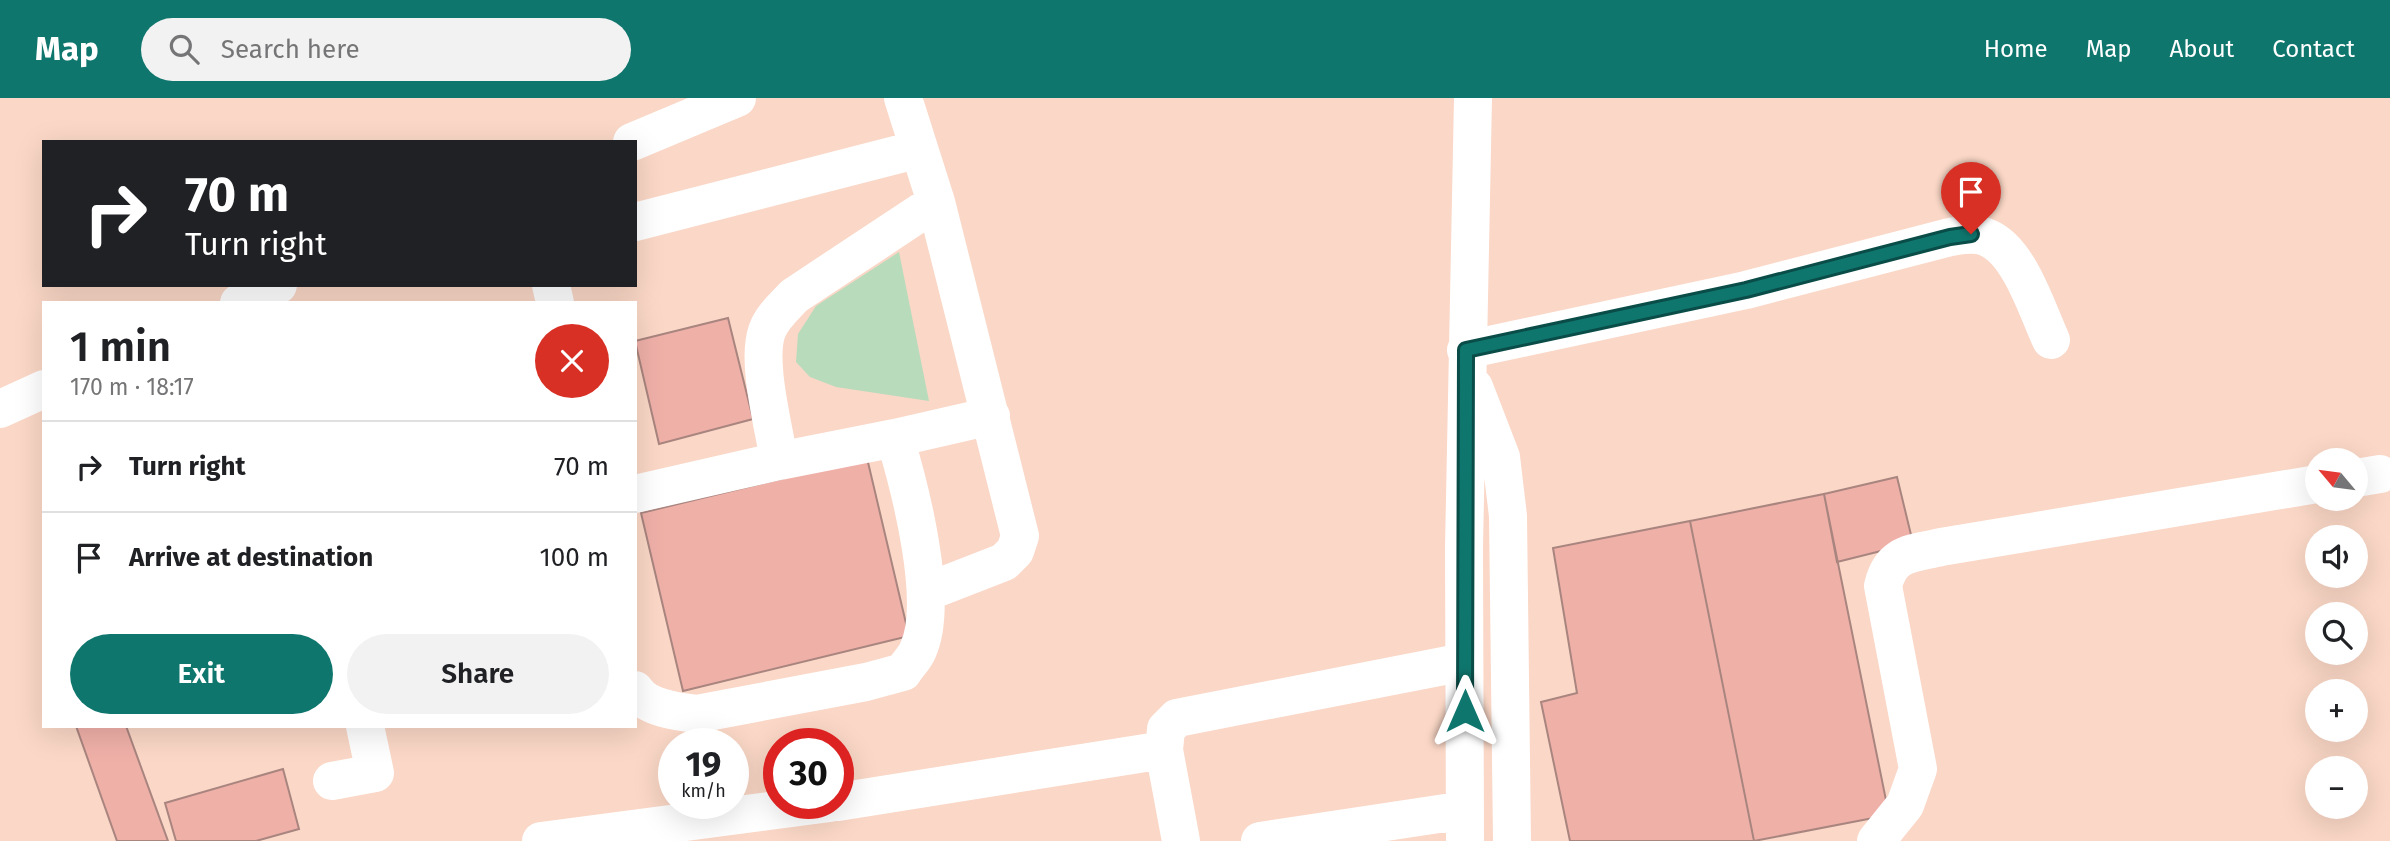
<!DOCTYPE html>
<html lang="en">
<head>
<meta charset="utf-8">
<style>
  :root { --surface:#fff; --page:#f2f2f2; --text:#202124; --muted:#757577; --line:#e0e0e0; --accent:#0f766e }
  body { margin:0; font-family:"Fira Sans",sans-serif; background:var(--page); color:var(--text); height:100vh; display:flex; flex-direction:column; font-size:26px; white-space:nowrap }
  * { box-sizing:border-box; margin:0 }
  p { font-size:23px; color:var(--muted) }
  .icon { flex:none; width:38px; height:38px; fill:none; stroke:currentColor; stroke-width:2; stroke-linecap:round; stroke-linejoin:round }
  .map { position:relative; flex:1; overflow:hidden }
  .drawer { position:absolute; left:42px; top:203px; width:595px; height:427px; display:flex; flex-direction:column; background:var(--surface); border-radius:0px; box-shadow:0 7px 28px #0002 }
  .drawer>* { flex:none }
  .banner { position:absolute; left:42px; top:42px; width:595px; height:147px; border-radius:0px; box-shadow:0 7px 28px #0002; background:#202124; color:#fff; overflow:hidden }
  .needle { width:46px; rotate:299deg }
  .tools { position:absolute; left:2305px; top:350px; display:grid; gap:14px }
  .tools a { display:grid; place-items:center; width:63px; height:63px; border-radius:50%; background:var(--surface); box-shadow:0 7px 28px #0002; font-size:35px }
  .speed { position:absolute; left:658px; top:630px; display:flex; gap:14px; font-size:35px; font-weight:700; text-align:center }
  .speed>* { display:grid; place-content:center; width:91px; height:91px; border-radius:50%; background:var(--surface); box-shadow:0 7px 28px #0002; line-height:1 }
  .speed small { font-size:18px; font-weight:400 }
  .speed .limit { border:10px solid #d22; background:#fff; color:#111 }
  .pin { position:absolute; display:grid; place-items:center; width:60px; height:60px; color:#fff; margin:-72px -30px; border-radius:50% 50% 50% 0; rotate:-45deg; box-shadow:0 0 7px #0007 }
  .pin .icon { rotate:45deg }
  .me { position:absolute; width:77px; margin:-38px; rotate:0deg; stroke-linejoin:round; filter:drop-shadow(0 0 5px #0008) }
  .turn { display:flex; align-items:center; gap:24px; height:147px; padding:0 28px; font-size:32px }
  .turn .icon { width:91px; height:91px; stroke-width:2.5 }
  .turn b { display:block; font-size:49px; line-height:60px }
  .round { display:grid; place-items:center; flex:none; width:74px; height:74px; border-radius:37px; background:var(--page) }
  .headline { display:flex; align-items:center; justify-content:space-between; height:119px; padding:0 28px }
  h1 { font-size:42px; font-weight:600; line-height:52px }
  .cta { display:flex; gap:14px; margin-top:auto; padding:14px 28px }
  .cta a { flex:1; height:80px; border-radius:42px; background:var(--accent); color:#fff; font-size:28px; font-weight:600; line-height:80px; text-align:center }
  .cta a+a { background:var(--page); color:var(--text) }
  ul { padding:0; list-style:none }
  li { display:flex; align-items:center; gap:21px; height:91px; padding:0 28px; border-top:2px solid var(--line) }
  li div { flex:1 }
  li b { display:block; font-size:26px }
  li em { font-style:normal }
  header { display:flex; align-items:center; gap:42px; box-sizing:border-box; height:98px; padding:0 35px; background:var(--accent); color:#fff }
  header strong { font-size:33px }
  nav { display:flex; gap:38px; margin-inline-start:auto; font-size:24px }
  .search { width:490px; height:63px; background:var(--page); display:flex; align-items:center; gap:18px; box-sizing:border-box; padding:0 24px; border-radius:38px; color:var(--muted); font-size:26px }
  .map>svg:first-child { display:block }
  .green { fill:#b8dbbc }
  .building { fill:#efb0a8; stroke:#a9857f; stroke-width:2 }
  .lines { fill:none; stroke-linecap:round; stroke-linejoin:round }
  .minor { stroke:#fff; stroke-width:38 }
  .route-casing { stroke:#0a4d48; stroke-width:18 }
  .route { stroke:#0f766e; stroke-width:12 }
</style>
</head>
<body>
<header>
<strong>Map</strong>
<div class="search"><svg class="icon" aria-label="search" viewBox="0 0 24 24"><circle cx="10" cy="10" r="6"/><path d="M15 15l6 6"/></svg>Search here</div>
<nav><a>Home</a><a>Map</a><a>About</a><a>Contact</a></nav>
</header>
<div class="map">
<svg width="2390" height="743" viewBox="0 0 2390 743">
  <rect width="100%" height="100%" fill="#fad7c6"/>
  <!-- green -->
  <path class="green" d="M899 154 929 303 836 289 810 279 796 264 798 236 816 208Z"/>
  <!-- building -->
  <path class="building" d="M728 220 753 321 659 346 635 243Z
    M867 360 909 538 683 593 641 415Z
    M1897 379 1913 445 1837 464 1824 396Z
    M1824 396 1889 717 1754 743 1690 423Z
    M1690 423 1754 743H1570L1541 604 1577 595 1553 450Z
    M76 628H126L168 743H117Z
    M283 671 299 731 256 743H176L165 705Z"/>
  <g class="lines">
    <!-- minor -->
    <path class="minor" d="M903 0 936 104 1020 438 1015 453 1004 464 927 494
      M632 44 737 0
      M635 124 919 51
      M551 187 555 205
      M239 205 278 187
      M1466 252 1746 192 1950 139C1963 137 1976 134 1988 140 2020 154 2037 212 2051 242
      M1474 289 1501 359 1508 418 1512 743
      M0 311 44 291
      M779 363C774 329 756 264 767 233 772 219 784 209 794 198L936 104
      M2356 380 2380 376
      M635 396 779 363 895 340
      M635 592C646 610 678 614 697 616L866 584 903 574C907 567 915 560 918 552 940 504 910 390 895 340L991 318
      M332 683 375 675 365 628
      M838 704 1164 652
      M541 743 830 705
      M1181 743 1164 652 1166 631 1177 620 1464 564
      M1260 743 1465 712
      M1465 743 1464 450 1473 0
      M1876 743 1905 707 1918 671 1883 488C1891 454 1912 456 1941 449L2317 386"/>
  </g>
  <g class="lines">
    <defs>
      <path id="route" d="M1465 613 1466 252 1746 192 1950 139 1971 136"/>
    </defs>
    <!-- route casing -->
    <use href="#route" class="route-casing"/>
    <!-- route -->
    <use href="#route" class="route"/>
  </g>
</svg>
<div class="tools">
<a><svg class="needle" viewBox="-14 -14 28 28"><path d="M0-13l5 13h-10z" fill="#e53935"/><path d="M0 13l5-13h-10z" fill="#757577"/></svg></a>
<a><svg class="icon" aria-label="sound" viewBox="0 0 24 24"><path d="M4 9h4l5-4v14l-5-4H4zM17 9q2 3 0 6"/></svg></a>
<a><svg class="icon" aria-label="search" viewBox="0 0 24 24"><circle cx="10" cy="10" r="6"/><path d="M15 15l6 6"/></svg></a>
<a>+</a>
<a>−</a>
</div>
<div class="speed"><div>19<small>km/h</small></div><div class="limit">30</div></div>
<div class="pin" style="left:1971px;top:136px;background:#d93025"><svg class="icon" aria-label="arrive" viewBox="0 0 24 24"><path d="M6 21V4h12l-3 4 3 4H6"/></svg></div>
<svg class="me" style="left:1465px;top:613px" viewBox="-20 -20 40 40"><path d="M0-17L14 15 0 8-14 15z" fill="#0f766e" stroke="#fff" stroke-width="4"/></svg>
<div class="banner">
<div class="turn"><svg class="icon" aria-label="right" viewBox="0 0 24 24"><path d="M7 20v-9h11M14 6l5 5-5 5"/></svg><div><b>70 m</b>Turn right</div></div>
</div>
<section class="drawer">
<div class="headline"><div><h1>1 min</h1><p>170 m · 18:17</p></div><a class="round" style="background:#d93025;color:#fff"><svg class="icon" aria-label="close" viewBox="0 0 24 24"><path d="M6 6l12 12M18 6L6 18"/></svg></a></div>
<ul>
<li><svg class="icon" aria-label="right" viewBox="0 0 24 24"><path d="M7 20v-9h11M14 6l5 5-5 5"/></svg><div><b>Turn right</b></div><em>70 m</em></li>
<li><svg class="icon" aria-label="arrive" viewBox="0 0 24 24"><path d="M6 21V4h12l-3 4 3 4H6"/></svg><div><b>Arrive at destination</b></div><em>100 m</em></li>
</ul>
<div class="cta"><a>Exit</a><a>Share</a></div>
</section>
</div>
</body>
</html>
